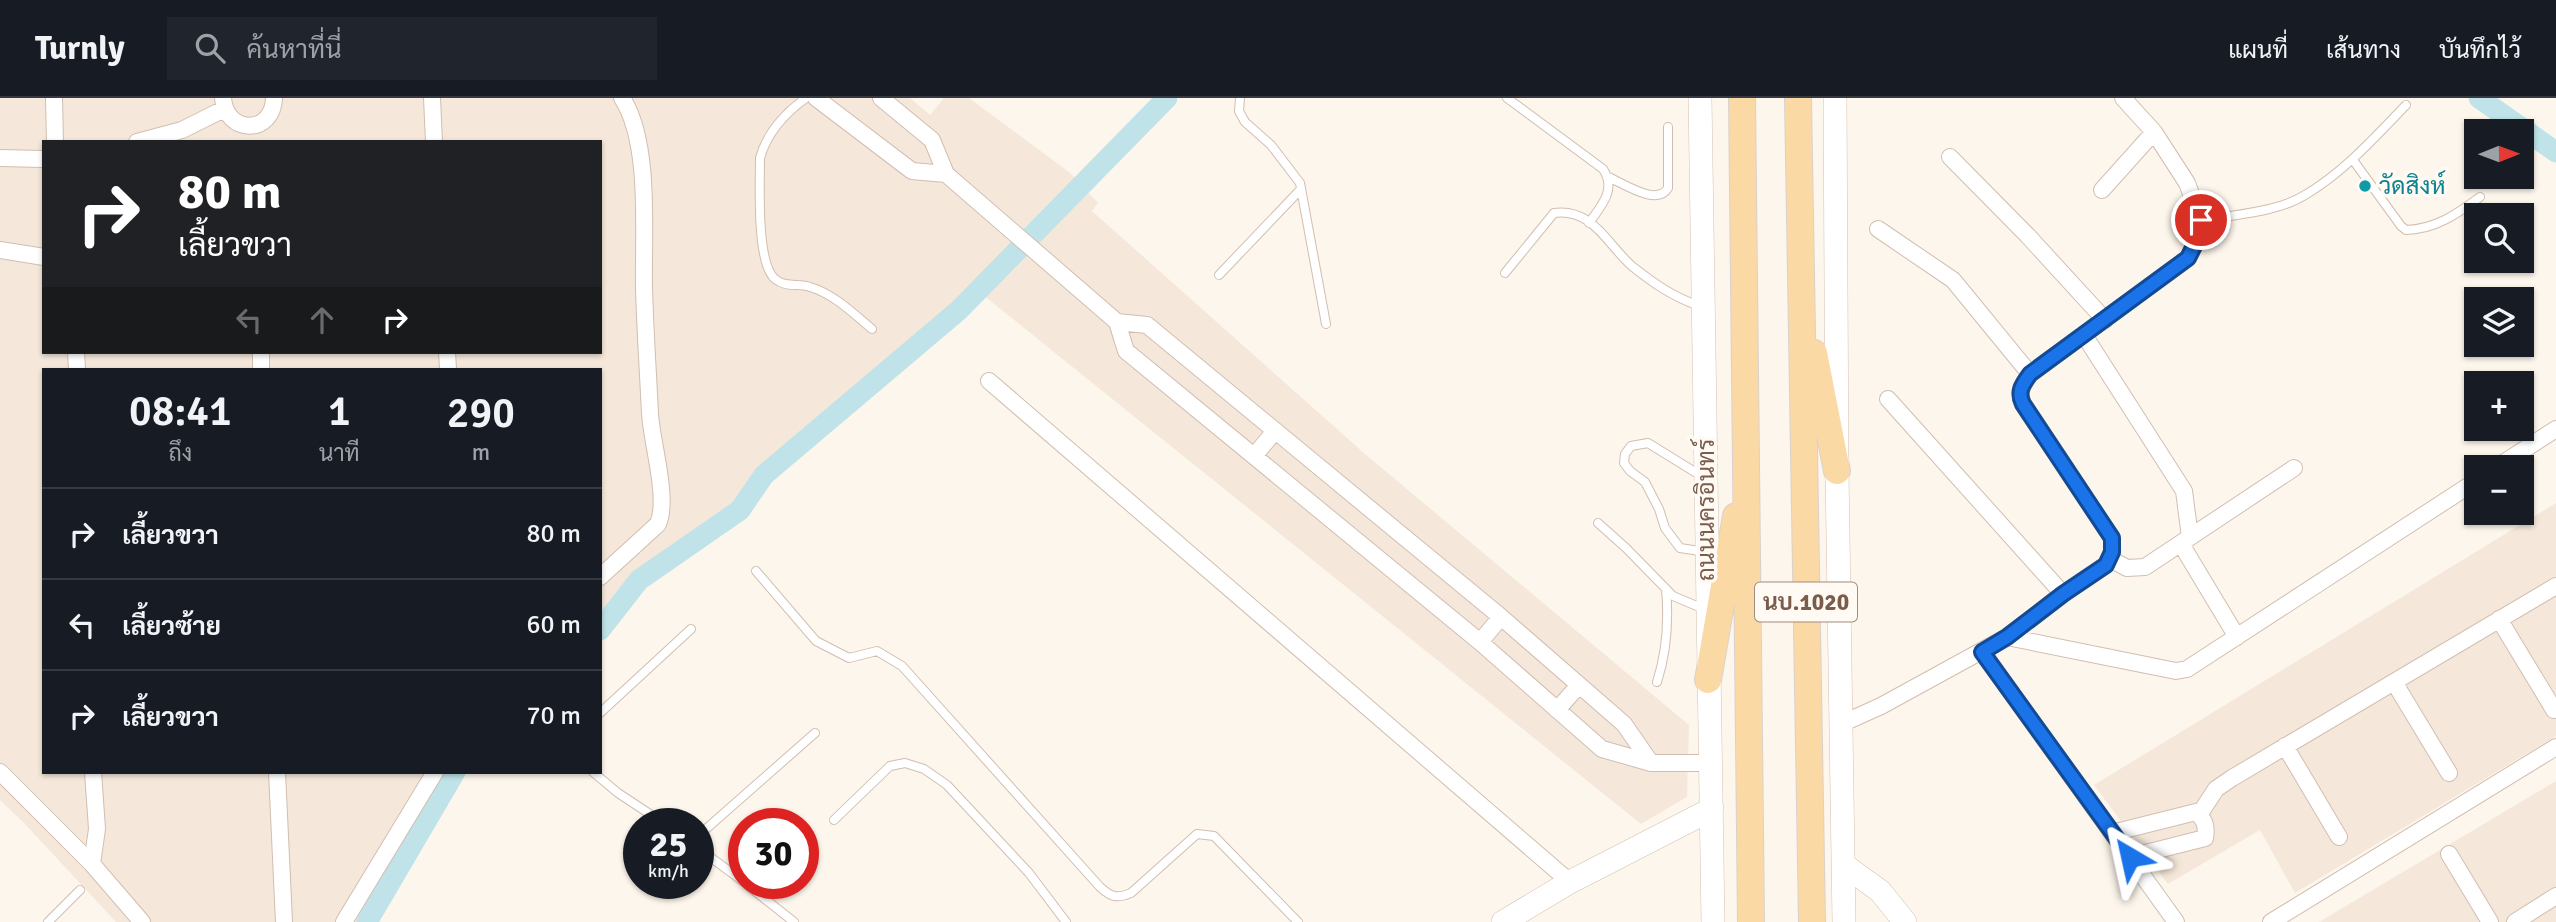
<!DOCTYPE html>
<html lang="th">
<head>
<meta charset="utf-8">
<style>
  :root { --surface:#171b24; --page:#20242c; --text:#f1f3f6; --muted:#9ea1a6; --line:#363941 }
  body { margin:0; font-family:Signika,Sarabun,sans-serif; background:var(--page); color:var(--text); height:100vh; display:flex; flex-direction:column; font-size:26px; white-space:nowrap }
  * { box-sizing:border-box; margin:0 }
  p { font-size:23px; color:var(--muted) }
  .icon { flex:none; width:38px; height:38px; fill:none; stroke:currentColor; stroke-width:2; stroke-linecap:round; stroke-linejoin:round }
  .map { position:relative; flex:1; overflow:hidden }
  .drawer { position:absolute; left:42px; top:270px; width:560px; height:406px; display:flex; flex-direction:column; background:var(--surface); border-radius:0px; box-shadow:0 2px 5px #0004 }
  .drawer>* { flex:none }
  .banner { position:absolute; left:42px; top:42px; width:560px; height:214px; border-radius:0px; box-shadow:0 2px 5px #0004; background:#202124; color:#fff; overflow:hidden }
  .needle { width:46px; rotate:89deg }
  .buttons { position:absolute; left:2464px; top:21px; display:grid; gap:14px }
  .buttons a { display:grid; place-items:center; width:70px; height:70px; border-radius:0px; background:var(--surface); box-shadow:0 2px 5px #0004; font-size:35px }
  .speed { position:absolute; left:623px; top:710px; display:flex; gap:14px; font-size:35px; font-weight:700; text-align:center }
  .speed>* { display:grid; place-content:center; width:91px; height:91px; border-radius:50%; background:var(--surface); box-shadow:0 2px 5px #0004; line-height:1 }
  .speed small { font-size:18px; font-weight:400 }
  .speed .limit { border:10px solid #d22; background:#fff; color:#111 }
  .pin { position:absolute; display:grid; place-items:center; width:60px; height:60px; color:#fff; margin:-30px; border:4px solid #fff; border-radius:50%; box-shadow:0 2px 7px #0007 }
  .me { position:absolute; width:77px; margin:-38px; rotate:324deg; stroke-linejoin:round; filter:drop-shadow(0 0 5px #0008) }
  .turn { display:flex; align-items:center; gap:24px; height:147px; padding:0 21px; font-size:32px }
  .turn .icon { width:91px; height:91px; stroke-width:2.5 }
  .turn b { display:block; font-size:49px; line-height:60px }
  .lanes { display:flex; align-items:center; height:66px; padding:0 21px; background:#0003; justify-content:center; gap:35px; direction:ltr }
  .lanes .off { opacity:.35 }
  .eta { display:flex; justify-content:space-evenly; align-items:center; height:119px; text-align:center }
  .eta b { font-size:42px; font-weight:600; line-height:49px }
  ul { padding:0; list-style:none }
  li { display:flex; align-items:center; gap:21px; height:91px; padding:0 21px; border-top:2px solid var(--line) }
  li div { flex:1 }
  li b { display:block; font-size:26px }
  li em { font-style:normal }
  header { display:flex; align-items:center; gap:42px; box-sizing:border-box; height:98px; padding:0 35px; background:var(--surface); border-bottom:2px solid var(--line) }
  header strong { font-size:33px }
  nav { display:flex; gap:38px; margin-inline-start:auto; font-size:24px }
  .search { width:490px; height:63px; background:var(--page); display:flex; align-items:center; gap:18px; box-sizing:border-box; padding:0 24px; border-radius:0px; color:var(--muted); font-size:26px }
  .map>svg:first-child { display:block }
  .residential { fill:#f5e8da; fill-rule:evenodd }
  .lines { fill:none; stroke-linecap:round; stroke-linejoin:round }
  .canal { stroke:#bfe3e8; stroke-width:21 }
  .lane-casing { stroke:#d1beb0; stroke-width:10 }
  .street-casing { stroke:#d1beb0; stroke-width:18 }
  .secondary-casing { stroke:#d6c0b0; stroke-width:24 }
  .primary-casing { stroke:#dad1cd; stroke-width:28 }
  .lane { stroke:#fff; stroke-width:8 }
  .street { stroke:#fff; stroke-width:16 }
  .secondary { stroke:#fff; stroke-width:23 }
  .primary { stroke:#fbd9a5; stroke-width:26 }
  .route-casing { stroke:#114b97; stroke-width:18 }
  .route { stroke:#1a73e8; stroke-width:12 }
  .culture-dot { fill:#0f9aa8; stroke:#fffaf3; stroke-width:2.5 }
  .labels { text-anchor:middle; stroke-width:7; stroke-linejoin:round; paint-order:stroke }
  .shield { fill:#fffaf3; stroke:#a28b7f; stroke-width:2 }
  .shield-label { font-size:23px; font-weight:bold; fill:#7a5c4d }
  .culture-label { font-size:24px; fill:#0d838f; stroke:#fffaf3; text-anchor:start }
  .street-label { font-size:24px; fill:#7a5c4d; stroke:#fffaf3 }
</style>
</head>
<body>
<header>
<strong>Turnly</strong>
<div class="search"><svg class="icon" aria-label="search" viewBox="0 0 24 24"><circle cx="10" cy="10" r="6"/><path d="M15 15l6 6"/></svg>ค้นหาที่นี่</div>
<nav><a>แผนที่</a><a>เส้นทาง</a><a>บันทึกไว้</a></nav>
</header>
<div class="map">
<svg width="2556" height="824" viewBox="0 0 2556 824">
  <rect width="100%" height="100%" fill="#fdf6ec"/>
  <!-- residential -->
  <path class="residential" d="M0 0H910L930 17 944 0H969L1069 74 1098 105 1092 113 1365 356 1689 627 1687 699 1641 726 988 201 969 190 758 373 744 407 672 446 661 457 635 500 600 525V271H44V674H460L373 824H116L24 725 0 702ZM44 44H600V254H44Z
    M2556 405V638L2295 795 2260 732 2168 786 2094 687Z
    M2556 683V824H2319Z"/>
  <g class="lines">
    <!-- canal -->
    <path class="canal" d="M2479 0 2556 54
      M600 532 639 482 740 412 764 377 959 212 1167 0
      M367 824 455 674"/>
    <defs>
      <path id="lane" d="M806 0C785 15 767 35 760 60 760 85 756 165 775 181 786 190 798 185 810 189 834 196 854 216 872 231
        M1240 0 1239 13 1245 24 1271 47 1300 85 1326 226
        M1507 0 1603 71C1617 92 1601 108 1589 125
        M2353 62 2401 128 2406 132C2436 131 2457 116 2480 99
        M1608 79C1623 85 1657 109 1668 90V29
        M2201 123C2234 116 2276 115 2305 97 2344 74 2375 39 2406 7
        M1505 175 1554 115C1594 110 1608 148 1633 169 1656 187 1672 198 1699 208
        M1219 177 1301 91
        M1703 379 1648 345 1631 348 1625 356 1624 365 1630 373 1645 384 1659 411 1665 430 1680 450 1706 454
        M1598 425 1626 450 1673 498 1704 511
        M756 473 816 543 849 560 877 553 902 568 1100 789C1111 799 1117 801 1131 795L1197 736 1214 738 1298 824
        M1657 584C1667 553 1669 524 1666 491
        M600 615 691 531
        M593 674 618 695 665 726
        M834 722 890 668 905 665 924 671 947 687 1029 775 1066 824
        M698 738 815 635
        M698 750 744 784
        M746 786 794 824
        M48 824 80 792"/>
      <path id="street" d="M54 0 55 44
        M223 0C226 37 273 37 274 0
        M432 0 434 44
        M816 0 912 73 946 76
        M881 0 932 42 946 76 1117 224 1126 253 1480 544 1602 651 1651 665H1712
        M137 44 182 32 224 11
        M1950 59 2028 138 2105 222
        M0 60 44 61
        M2102 92 2154 34
        M1878 131 1953 182 2030 276
        M0 152 44 159
        M1117 224 1147 227 1501 519 1624 626 1651 665
        M2084 237 2184 393 2190 439
        M76 254 77 271
        M261 254V271
        M447 254 448 271
        M989 283 1570 784
        M1888 301 2063 496
        M1254 358 1275 333
        M2497 369 2556 331
        M2181 446 2237 539
        M2110 461 2127 470 2145 469 2294 370
        M600 479 658 426C669 401 652 346 650 316 648 273 645 231 644 188 643 135 651 44 622 0
        M2499 521 2554 612
        M2007 539 2063 496 2106 467 2112 454V440L2023 306C2018 294 2022 287 2030 276L2188 160 2197 142 2201 123 2187 85 2154 34 2123 0
        M1480 544 1501 519
        M1982 554 2176 824
        M2394 584 2449 675
        M1557 612 1579 587
        M1841 626 1881 608 2007 539 2176 573 2187 571 2476 383
        M2285 648 2339 739
        M0 674 92 766 142 824
        M277 674 284 824
        M2199 717 2216 691 2232 680 2556 488
        M2112 735 2196 714C2205 722 2207 728 2205 740L2130 759
        M2449 756 2490 824
        M92 766 97 731 93 674
        M344 824 435 674
        M2271 824 2556 649
        M2515 824 2556 798"/>
      <path id="secondary" d="M1700 0 1713 824
        M1835 0 1837 373 1844 824
        M1844 767 1880 793 1905 824
        M1503 824 1570 784 1712 711"/>
      <path id="primary" d="M1742 0 1751 824
        M1798 0 1812 824
        M1814 255 1837 373
        M1708 582 1736 418"/>
    </defs>
    <!-- lane casing -->
    <use href="#lane" class="lane-casing"/>
    <!-- street casing -->
    <use href="#street" class="street-casing"/>
    <!-- secondary casing -->
    <use href="#secondary" class="secondary-casing"/>
    <!-- primary casing -->
    <use href="#primary" class="primary-casing"/>
    <!-- lane -->
    <use href="#lane" class="lane"/>
    <!-- street -->
    <use href="#street" class="street"/>
    <!-- secondary -->
    <use href="#secondary" class="secondary"/>
    <!-- primary -->
    <use href="#primary" class="primary"/>
  </g>
  <g class="lines">
    <defs>
      <path id="route" d="M2130 759 1982 554 2007 539 2063 496 2106 467 2112 454V440L2023 306C2017 294 2022 287 2030 276L2188 160 2197 142 2201 122"/>
    </defs>
    <!-- route casing -->
    <use href="#route" class="route-casing"/>
    <!-- route -->
    <use href="#route" class="route"/>
  </g>
  <!-- markers -->
  <circle class="culture-dot" cx="2365" cy="88" r="7"/>
  <g class="labels">
    <!-- shield labels -->
    <rect class="shield" x="1755" y="484.5" width="102" height="39" rx="5"/>
    <g class="shield-label">
      <text x="1806" y="512">นบ.1020</text>
    </g>
    <!-- culture labels -->
    <g class="culture-label">
      <text x="2379" y="96">วัดสิงห์</text>
    </g>
    <!-- street labels -->
    <g class="street-label">
      <text transform="translate(1706 412) rotate(-90)" y="8">ถนนนครอินทร์</text>
    </g>
  </g>
</svg>
<div class="buttons">
<a><svg class="needle" viewBox="-14 -14 28 28"><path d="M0-13l5 13h-10z" fill="#e53935"/><path d="M0 13l5-13h-10z" fill="#9ea1a6"/></svg></a>
<a><svg class="icon" aria-label="search" viewBox="0 0 24 24"><circle cx="10" cy="10" r="6"/><path d="M15 15l6 6"/></svg></a>
<a><svg class="icon" aria-label="layers" viewBox="0 0 24 24"><path d="M12 4l9 5-9 5-9-5zM3 14l9 5 9-5"/></svg></a>
<a>+</a>
<a>−</a>
</div>
<div class="speed"><div>25<small>km/h</small></div><div class="limit">30</div></div>
<div class="pin" style="left:2201px;top:122px;background:#d93025"><svg class="icon" aria-label="arrive" viewBox="0 0 24 24"><path d="M6 21V4h12l-3 4 3 4H6"/></svg></div>
<svg class="me" style="left:2130px;top:759px" viewBox="-20 -20 40 40"><path d="M0-17L14 15 0 8-14 15z" fill="#1a73e8" stroke="#fff" stroke-width="4"/></svg>
<div class="banner">
<div class="turn"><svg class="icon" aria-label="right" viewBox="0 0 24 24"><path d="M7 20v-9h11M14 6l5 5-5 5"/></svg><div><b>80 m</b>เลี้ยวขวา</div></div>
<div class="lanes"><svg class="icon off" aria-label="left" viewBox="0 0 24 24"><path d="M17 20v-9H6M10 6l-5 5 5 5"/></svg><svg class="icon off" aria-label="ahead" viewBox="0 0 24 24"><path d="M12 20V5M6 11l6-6 6 6"/></svg><svg class="icon" aria-label="right" viewBox="0 0 24 24"><path d="M7 20v-9h11M14 6l5 5-5 5"/></svg></div>
</div>
<section class="drawer">
<div class="eta">
<div><b>08:41</b><p>ถึง</p></div>
<div><b>1</b><p>นาที</p></div>
<div><b>290</b><p>m</p></div>
</div>
<ul>
<li><svg class="icon" aria-label="right" viewBox="0 0 24 24"><path d="M7 20v-9h11M14 6l5 5-5 5"/></svg><div><b>เลี้ยวขวา</b></div><em>80 m</em></li>
<li><svg class="icon" aria-label="left" viewBox="0 0 24 24"><path d="M17 20v-9H6M10 6l-5 5 5 5"/></svg><div><b>เลี้ยวซ้าย</b></div><em>60 m</em></li>
<li><svg class="icon" aria-label="right" viewBox="0 0 24 24"><path d="M7 20v-9h11M14 6l5 5-5 5"/></svg><div><b>เลี้ยวขวา</b></div><em>70 m</em></li>
</ul>
</section>
</div>
</body>
</html>
